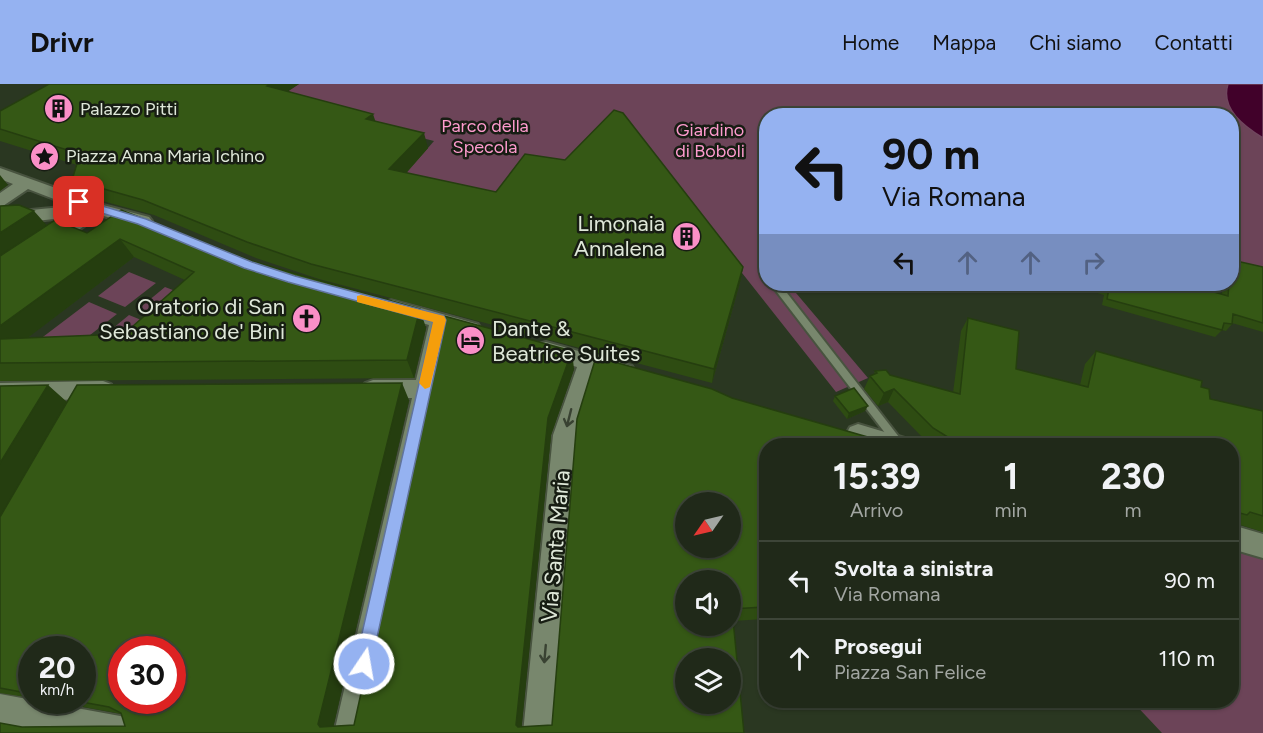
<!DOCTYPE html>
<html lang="it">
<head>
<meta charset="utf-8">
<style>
  :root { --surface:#202919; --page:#2d3526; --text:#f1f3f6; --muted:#a2a6a2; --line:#3d4538; --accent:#95b2f1 }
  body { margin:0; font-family:Figtree,sans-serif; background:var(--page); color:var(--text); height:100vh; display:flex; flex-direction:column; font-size:22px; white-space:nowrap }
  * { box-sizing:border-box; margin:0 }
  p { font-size:20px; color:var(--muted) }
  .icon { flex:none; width:33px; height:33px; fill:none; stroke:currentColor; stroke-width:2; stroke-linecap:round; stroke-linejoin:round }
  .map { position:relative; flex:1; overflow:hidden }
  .drawer { position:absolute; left:759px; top:354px; width:480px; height:270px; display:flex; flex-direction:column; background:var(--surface); border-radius:24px; box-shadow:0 2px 4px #0004,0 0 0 2px var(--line) }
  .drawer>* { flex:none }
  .guide { position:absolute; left:759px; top:24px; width:480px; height:183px; border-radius:24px; box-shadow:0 2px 4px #0004,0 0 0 2px var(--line); background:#95b2f1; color:#111; overflow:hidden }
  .needle { width:39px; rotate:236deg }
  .fabs { position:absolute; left:675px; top:408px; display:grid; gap:12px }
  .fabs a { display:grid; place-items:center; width:66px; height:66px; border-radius:50%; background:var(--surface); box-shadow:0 2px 4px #0004,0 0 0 2px var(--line); font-size:30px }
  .speed { position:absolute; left:18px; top:552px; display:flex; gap:12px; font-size:30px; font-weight:700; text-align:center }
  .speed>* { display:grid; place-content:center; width:78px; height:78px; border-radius:50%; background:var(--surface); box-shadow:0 2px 4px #0004,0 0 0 2px var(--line); line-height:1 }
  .speed small { font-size:15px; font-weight:400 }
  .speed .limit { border:9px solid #d22; background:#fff; color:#111 }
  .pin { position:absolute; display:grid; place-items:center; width:51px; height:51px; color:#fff; margin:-26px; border-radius:12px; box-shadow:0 3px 9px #0006 }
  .me { position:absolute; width:66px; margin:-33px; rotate:12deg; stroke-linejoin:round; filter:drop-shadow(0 0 4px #0008) }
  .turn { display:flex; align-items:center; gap:21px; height:126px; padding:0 24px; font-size:27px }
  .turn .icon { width:78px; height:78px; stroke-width:2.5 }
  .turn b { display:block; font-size:42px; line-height:51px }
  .lanes { display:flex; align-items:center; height:57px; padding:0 24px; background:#0003; justify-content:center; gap:30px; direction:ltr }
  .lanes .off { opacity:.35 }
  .eta { display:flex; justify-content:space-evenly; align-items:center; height:102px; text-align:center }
  .eta b { font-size:36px; font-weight:700; line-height:42px }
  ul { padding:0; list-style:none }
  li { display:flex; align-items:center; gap:18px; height:78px; padding:0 24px; border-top:2px solid var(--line) }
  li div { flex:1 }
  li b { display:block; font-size:22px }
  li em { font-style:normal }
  header { display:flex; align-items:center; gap:36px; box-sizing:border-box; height:84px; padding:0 30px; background:var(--accent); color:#111 }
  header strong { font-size:28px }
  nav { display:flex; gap:33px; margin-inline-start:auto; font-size:21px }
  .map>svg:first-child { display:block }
  .green { fill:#6c4458 }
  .water { fill:#41012a; stroke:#70465e; stroke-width:1.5 }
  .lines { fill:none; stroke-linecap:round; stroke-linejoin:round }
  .lane-casing { stroke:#48533f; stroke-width:4 }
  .street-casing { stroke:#48533f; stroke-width:4 }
  .lane { fill:#78876d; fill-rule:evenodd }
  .street { fill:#78876d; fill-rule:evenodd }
  .wall { fill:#2e4c12; fill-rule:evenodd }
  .shaded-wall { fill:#253e0f }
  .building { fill:#355815; stroke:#253e0f; stroke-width:1.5; fill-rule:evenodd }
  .oneway { stroke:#394232 }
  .route { fill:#95b2f1; stroke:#61749d; stroke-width:1.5 }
  .slow { fill:#f59e0b }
  .labels { text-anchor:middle; stroke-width:5; stroke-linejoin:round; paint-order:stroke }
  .far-poi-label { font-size:18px; fill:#dfe8d9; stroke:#171d13; text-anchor:start }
  .far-park-label { font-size:18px; fill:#fe9bce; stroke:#171d13 }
  .poi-label { font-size:22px; fill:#dfe8d9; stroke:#171d13; text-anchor:end }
  .street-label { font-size:22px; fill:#dfe8d9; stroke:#171d13 }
</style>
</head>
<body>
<header>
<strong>Drivr</strong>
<nav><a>Home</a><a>Mappa</a><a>Chi siamo</a><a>Contatti</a></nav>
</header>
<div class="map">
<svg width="1263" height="649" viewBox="0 0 1263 649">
  <rect width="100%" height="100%" fill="#2a3721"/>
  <!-- green -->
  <path class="green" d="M299 0H1263V186L1232 179V32H766V200H809L796 209 868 294 836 308 626 42 564 92 497 123 396 101 434 57 273 16Z
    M129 188 156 199 125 223 98 212Z
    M165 203 191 213 162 238 136 227Z
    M89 218 117 230 76 262 27 265Z
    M129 231 156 242 89 264Z
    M1232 466 1263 474V649H1162L1132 617 1232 616Z"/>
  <!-- water -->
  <path class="water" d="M1228 0H1263V54C1245 43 1220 25 1228 0Z"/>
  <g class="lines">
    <defs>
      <path id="lane" d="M772 200H780L906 362H895L773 203Z"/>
      <path id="street" d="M0 84 103 121 149 133 152 137 143 143 100 131 7 196 0 198V182L72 133 0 141V129L72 122 28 105 0 124V109L13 100 0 95Z
        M392 216 478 240 481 245 478 250 471 253 448 246 364 649H334L412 314H373L365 311 362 305 365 299 373 296H416L429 241 385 228 382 223 385 218Z
        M546 258 632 282 635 288 632 294 624 296 596 288 577 351 553 649H523L553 351 577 283 539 272 535 266 539 260Z
        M103 297 111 300 114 306 111 312 103 315 0 317V299Z
        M858 340 908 355 911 362H865L850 357 846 350 850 343Z
        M1232 441 1263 450V474L1232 465Z
        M0 610 131 634 142 638 146 649H49L0 640Z"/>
    </defs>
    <!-- lane casing -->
    <use href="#lane" class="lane-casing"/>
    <!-- street casing -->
    <use href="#street" class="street-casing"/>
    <!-- lane -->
    <use href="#lane" class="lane"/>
    <!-- street -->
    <use href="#street" class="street"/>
  </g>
  <!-- wall -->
  <path class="wall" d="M288 7 375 37 428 64 406 89 743 183 740 198 712 299 319 195 256 174 154 131 84 112 72 96 77 81 0 57V27Z
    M0 122 46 141 251 177 426 244 414 294 0 297ZM134 173 185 196 124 250 27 254Z
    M1263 183V248L1232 239V240L1226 247 1222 246 1215 253 1102 221 1104 211 1068 200H1186L1222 210V200H1232Z
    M968 234 1016 285 1080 301 1085 280 1096 267 1201 303 1210 315 1263 327V448L1234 439 1232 441V362H934L925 356 888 318 878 322 864 305 870 292 874 291 875 287 953 309 961 247Z
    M574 285 551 351 521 643 552 641 766 362V535L733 537 744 649 22 643 125 642 122 630 45 616H82L32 566V614L0 609V302L67 318 409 316 333 643 354 641Z
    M835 312 865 327 847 335 833 317Z"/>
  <!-- shaded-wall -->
  <path class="shaded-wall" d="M270 0H299L274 17 267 2Z
    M373 30 378 45 366 35Z
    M424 49 428 64 395 101 389 85Z
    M0 91 8 101 0 107Z
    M34 127 50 145 0 179V149Z
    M120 155 134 173 1 274 0 273V242Z
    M743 183 740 198 712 299 714 285Z
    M420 225 426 244 414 294 407 276Z
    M572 267 574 285 551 351 521 649 516 641 548 334Z
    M402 299 409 316 332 648 320 643 318 640Z
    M48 301 67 318 0 434V379Z
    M894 305 888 318 878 322 884 309Z
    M868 322 865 327 847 335 849 329Z"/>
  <!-- building -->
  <path class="building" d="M49 0H270L267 2 373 30 366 35 424 49 389 85 496 108 525 70 565 76 614 26 623 29 743 183 714 285 311 180 247 158 143 116 72 96 80 70 0 45V27Z
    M19 121 34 127 0 149V122Z
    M121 126 251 177 420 225 407 276 0 279V255L124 250 194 188 120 155 0 242V172L55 136 87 149Z
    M1232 176 1263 183V239L1233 230 1232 240 1224 239 1222 246 1107 215 1109 204 1094 200H1186L1228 212 1229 200H1232Z
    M444 232 572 267 548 334 516 641 518 643 552 641 577 335 596 273 712 305 732 314 899 362H766V523L732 525 744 649H0V639L22 643 125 642 121 629 109 623 71 616H82V566H32V610L0 604V433L77 301 402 299 318 640 320 643 354 641ZM686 418H730V464H686ZM686 496H730V542H686ZM122 566H172V616H122ZM686 574H730V620H686Z
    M968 234 1019 247 1016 285 1088 303 1096 267 1202 297 1201 303 1209 305 1210 315 1263 327V432L1250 428 1247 431 1232 427V362H966L959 360 933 344 894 305 884 309 870 292 877 289 875 287 886 286 890 291 960 310Z
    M48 301 0 379V302Z
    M854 304 868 322 849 329 835 312Z"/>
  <!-- one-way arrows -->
  <defs><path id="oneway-shaft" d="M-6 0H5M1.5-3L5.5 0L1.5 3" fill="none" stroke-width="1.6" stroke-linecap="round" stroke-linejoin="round" transform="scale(1.5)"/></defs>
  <g class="oneway">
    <use href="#oneway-shaft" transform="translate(569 334) rotate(104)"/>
    <use href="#oneway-shaft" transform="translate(545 570) rotate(95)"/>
  </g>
  <!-- route -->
  <path class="route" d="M79 115 146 135 252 178 295 192 444 232 446 236 370 586 364 589 358 586 355 580 433 238 288 198 244 184 138 140 75 121V116Z"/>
  <!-- slow -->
  <path class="slow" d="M361 211 444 232 446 236 430 303 425 305 419 299 433 238 357 218V212Z"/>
  <!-- icons -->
  <defs>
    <symbol id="building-disc" viewBox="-11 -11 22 22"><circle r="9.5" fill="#fa8fc7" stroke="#171d13"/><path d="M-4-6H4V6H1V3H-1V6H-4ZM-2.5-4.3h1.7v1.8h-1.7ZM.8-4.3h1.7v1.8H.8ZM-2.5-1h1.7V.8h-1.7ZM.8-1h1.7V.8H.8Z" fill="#111"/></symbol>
    <symbol id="sight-disc" viewBox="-11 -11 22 22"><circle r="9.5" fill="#fa8fc7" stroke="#171d13"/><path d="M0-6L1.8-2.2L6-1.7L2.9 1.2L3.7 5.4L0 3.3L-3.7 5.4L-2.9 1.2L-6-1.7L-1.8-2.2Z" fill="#111"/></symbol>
    <symbol id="church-disc" viewBox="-11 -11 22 22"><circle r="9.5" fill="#fa8fc7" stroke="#171d13"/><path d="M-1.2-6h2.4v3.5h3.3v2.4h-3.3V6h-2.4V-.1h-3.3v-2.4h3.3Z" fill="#111"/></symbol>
    <symbol id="hotel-disc" viewBox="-11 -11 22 22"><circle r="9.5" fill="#fa8fc7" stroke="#171d13"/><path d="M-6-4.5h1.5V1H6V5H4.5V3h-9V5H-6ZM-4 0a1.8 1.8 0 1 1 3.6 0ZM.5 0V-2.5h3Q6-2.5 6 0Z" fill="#111"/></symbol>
  </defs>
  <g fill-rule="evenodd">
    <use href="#building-disc" x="42" y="8" width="33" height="33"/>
    <use href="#sight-disc" x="28" y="56" width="33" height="33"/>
    <use href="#building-disc" x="670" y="136" width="33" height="33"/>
    <use href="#church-disc" x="290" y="218" width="33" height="33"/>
    <use href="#hotel-disc" x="454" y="240" width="33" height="33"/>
  </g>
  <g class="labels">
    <!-- far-poi labels -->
    <g class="far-poi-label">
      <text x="80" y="31">Palazzo Pitti</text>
      <text x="66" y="78">Piazza Anna Maria Ichino</text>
    </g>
    <!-- far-park labels -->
    <g class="far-park-label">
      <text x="485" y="48">Parco della<tspan x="485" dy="21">Specola</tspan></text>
      <text x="710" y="52">Giardino<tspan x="710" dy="21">di Boboli</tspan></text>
    </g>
    <!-- poi labels -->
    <g class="poi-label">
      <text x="665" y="147">Limonaia<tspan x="665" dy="25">Annalena</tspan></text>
      <text x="285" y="230">Oratorio di San<tspan x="285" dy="25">Sebastiano de' Bini</tspan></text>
      <text x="492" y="252" text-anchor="start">Dante &amp;<tspan x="492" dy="25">Beatrice Suites</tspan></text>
    </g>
    <!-- street labels -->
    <g class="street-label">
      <text transform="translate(555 462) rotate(-85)" y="8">Via Santa Maria</text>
    </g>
  </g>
</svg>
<div class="fabs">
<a><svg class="needle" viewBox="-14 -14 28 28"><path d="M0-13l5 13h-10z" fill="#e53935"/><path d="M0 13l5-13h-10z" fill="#a2a6a2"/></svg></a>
<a><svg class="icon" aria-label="sound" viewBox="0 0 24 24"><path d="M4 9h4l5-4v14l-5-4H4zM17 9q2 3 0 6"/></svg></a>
<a><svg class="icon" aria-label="layers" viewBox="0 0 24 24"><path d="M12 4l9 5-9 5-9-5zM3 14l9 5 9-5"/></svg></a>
</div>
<div class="speed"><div>20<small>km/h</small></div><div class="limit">30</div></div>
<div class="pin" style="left:79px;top:118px;background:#d93025"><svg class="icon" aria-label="arrive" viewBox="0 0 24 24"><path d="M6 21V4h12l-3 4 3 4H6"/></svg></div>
<svg class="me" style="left:364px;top:580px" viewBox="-20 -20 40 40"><circle r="17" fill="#95b2f1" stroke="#fff" stroke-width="3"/><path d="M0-11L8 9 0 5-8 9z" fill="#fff"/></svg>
<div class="guide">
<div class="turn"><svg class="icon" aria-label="left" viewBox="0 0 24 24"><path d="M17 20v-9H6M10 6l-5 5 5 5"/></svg><div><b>90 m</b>Via Romana</div></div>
<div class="lanes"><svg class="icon" aria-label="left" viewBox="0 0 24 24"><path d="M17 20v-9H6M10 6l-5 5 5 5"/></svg><svg class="icon off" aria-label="ahead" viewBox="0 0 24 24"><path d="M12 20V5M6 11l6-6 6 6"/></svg><svg class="icon off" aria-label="ahead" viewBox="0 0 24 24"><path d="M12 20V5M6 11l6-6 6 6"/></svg><svg class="icon off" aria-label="right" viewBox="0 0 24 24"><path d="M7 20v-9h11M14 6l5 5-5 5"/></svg></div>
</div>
<section class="drawer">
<div class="eta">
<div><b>15:39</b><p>Arrivo</p></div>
<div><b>1</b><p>min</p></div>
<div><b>230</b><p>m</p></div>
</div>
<ul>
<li><svg class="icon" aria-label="left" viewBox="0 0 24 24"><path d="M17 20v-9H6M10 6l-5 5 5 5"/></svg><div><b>Svolta a sinistra</b><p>Via Romana</p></div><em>90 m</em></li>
<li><svg class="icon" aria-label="ahead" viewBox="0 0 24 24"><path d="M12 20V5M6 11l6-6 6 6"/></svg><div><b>Prosegui</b><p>Piazza San Felice</p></div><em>110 m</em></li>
</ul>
</section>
</div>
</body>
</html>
